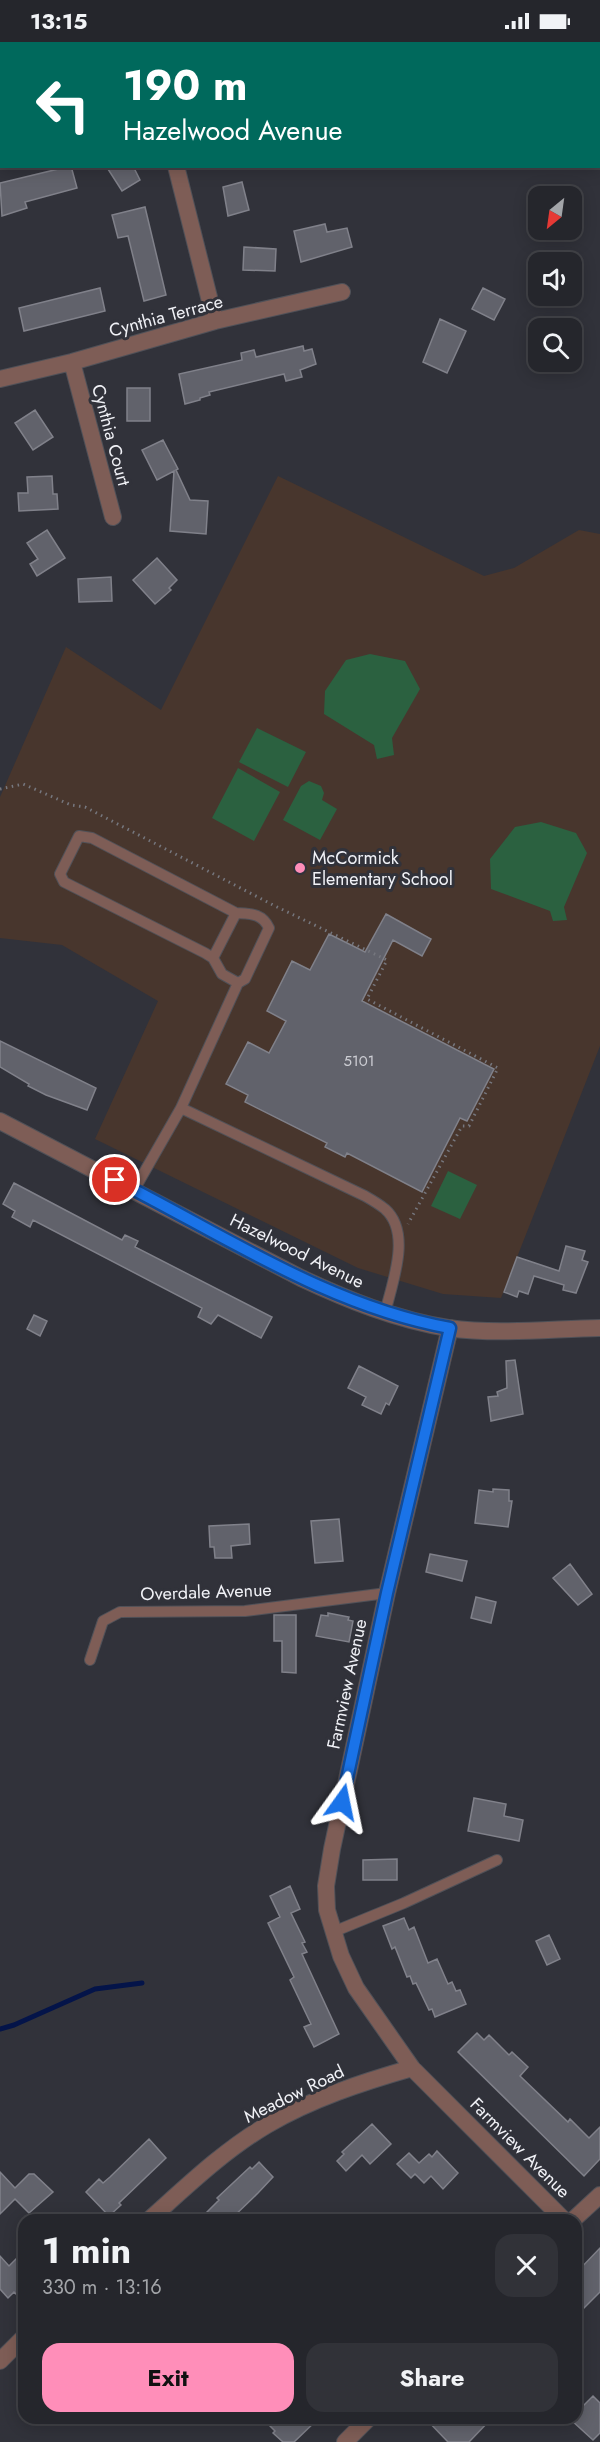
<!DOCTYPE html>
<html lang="en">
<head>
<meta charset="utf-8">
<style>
  :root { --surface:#25262c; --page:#313238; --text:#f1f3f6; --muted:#a3a5a9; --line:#424348; --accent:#ff8eb9 }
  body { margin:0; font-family:Jost,sans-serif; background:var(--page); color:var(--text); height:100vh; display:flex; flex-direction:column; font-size:22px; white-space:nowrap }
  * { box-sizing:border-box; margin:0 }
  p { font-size:20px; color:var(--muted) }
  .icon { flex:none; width:33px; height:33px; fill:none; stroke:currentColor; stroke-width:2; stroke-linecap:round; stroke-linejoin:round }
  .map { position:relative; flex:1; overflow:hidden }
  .panel { position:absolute; left:18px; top:2172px; width:564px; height:210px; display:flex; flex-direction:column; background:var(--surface); border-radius:18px; box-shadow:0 3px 15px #0003,0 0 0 2px var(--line) }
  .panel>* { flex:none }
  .banner { position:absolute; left:0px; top:0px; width:600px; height:126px; box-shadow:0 3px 15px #0003,0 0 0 2px var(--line); background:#00695c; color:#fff; overflow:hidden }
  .needle { width:39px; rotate:209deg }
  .fabs { position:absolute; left:528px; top:144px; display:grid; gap:12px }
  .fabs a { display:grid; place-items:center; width:54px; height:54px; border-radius:12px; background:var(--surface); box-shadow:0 3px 15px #0003,0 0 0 2px var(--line); font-size:30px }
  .pin { position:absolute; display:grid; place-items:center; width:51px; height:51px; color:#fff; margin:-26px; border:3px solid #fff; border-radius:50%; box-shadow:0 2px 6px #0007 }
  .me { position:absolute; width:66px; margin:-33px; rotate:12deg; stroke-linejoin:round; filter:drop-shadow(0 0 4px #0008) }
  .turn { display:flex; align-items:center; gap:21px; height:126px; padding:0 24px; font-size:27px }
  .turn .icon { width:78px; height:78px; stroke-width:2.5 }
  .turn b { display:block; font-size:42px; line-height:51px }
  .round { display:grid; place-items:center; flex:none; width:63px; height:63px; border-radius:18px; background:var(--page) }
  .headline { display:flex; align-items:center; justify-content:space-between; height:102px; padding:0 24px }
  h1 { font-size:36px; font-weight:700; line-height:45px }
  .cta { display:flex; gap:12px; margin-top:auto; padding:12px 24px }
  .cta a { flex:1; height:69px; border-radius:18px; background:var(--accent); color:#111; font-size:24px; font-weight:700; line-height:69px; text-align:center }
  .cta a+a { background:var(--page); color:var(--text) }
  .status { display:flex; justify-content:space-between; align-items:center; height:42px; padding:0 30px; background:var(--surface); direction:ltr }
  .status svg { height:16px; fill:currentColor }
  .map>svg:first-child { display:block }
  .education { fill:#48362d }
  .green { fill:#2b6140 }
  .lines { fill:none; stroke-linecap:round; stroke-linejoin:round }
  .stream { stroke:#041449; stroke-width:5 }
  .building { fill:#61626b; stroke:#80818a; stroke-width:1.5 }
  .service-casing { stroke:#505158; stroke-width:12 }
  .minor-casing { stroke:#505158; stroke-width:18 }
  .tertiary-casing { stroke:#505158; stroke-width:18 }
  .path { stroke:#76777e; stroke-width:3; stroke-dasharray:1.5 4.5; stroke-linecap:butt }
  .service { stroke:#7e5d56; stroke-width:10 }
  .minor { stroke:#7e5d56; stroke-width:16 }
  .tertiary { stroke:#7e5d56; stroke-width:16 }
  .route-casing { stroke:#114b97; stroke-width:15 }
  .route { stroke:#1a73e8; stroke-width:10 }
  .poi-dot { fill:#ff8eb9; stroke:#31323a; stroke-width:2 }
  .labels { text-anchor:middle; stroke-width:6; stroke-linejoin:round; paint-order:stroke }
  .number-label { font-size:15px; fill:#cccdd3 }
  .street-label { font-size:18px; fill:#f0f1f6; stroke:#31323a }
  .poi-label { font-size:18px; fill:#f0f1f6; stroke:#31323a; text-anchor:start }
</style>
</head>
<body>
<div class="status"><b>13:15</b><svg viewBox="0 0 49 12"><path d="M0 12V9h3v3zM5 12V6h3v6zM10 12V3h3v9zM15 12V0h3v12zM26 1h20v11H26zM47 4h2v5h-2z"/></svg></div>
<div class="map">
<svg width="600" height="2400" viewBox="0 0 600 2400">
  <rect width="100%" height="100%" fill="#31323a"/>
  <!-- education -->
  <path class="education" d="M278 434 484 534 514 526 579 488 600 492V1004L501 1256 443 1252 358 1226 95 1097 158 959 62 903 0 896V755L66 605 161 668Z"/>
  <!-- green -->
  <path class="green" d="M370 612 405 619 420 647 392 696 394 713 377 717 374 703 324 672 325 649 346 618Z
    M257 686 306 710 288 745 239 720Z
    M238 726 280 750 254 799 212 776Z
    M309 739 321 744 324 751 322 758 337 767 320 798 283 778 301 744Z
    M541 780 576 791 587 811 564 865 567 878 553 879 550 869 491 847 490 817 515 785Z
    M448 1129 477 1143 460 1177 431 1164Z"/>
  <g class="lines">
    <!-- stream -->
    <path class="stream" d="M0 1987 14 1983 95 1947 142 1941"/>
  </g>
  <!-- building -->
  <path class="building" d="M71 124 77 146 25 160 27 166 2 174 0 141Z
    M106 124H133L140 138 122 149Z
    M242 140 249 168 228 174 223 145Z
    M145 165 166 253 144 259 128 194 118 196 112 173Z
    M325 182 327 190 347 186 352 205 301 220 294 189Z
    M244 205 276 207 275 229 243 228Z
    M100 246 105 269 24 289 19 266Z
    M483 246 505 257 494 278 472 267Z
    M440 277 466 289 447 331 423 320Z
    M303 304 304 309 312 307 316 322 300 328 302 335 286 339 284 332 209 350 210 353 200 356V358L185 362 179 332 242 318 241 311 254 308 256 315Z
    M127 346H150V379H127Z
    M35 368 53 395 33 408 15 381Z
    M163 398 178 427 176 428 190 458 208 459 206 492 170 489 174 429 157 438 142 408Z
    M52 434 53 452H57L58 467 19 469 18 451H28L27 435Z
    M47 488 65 516 37 534 30 522 38 517 27 501Z
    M157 516 177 538 169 546 171 548 155 562 133 538Z
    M111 535 112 559 79 560 78 537Z
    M386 872 431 897 422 914 393 898 362 959 494 1027 467 1079 460 1076 422 1150 347 1111 345 1115 325 1105 327 1101 245 1060 248 1053 226 1042 248 1000 269 1011 286 979 267 969 292 919 310 928 329 892 365 910Z
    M0 999 96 1046 87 1068 46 1053 28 1044 29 1042 0 1025Z
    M14 1141 122 1198 125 1193 138 1199 135 1205 272 1275 261 1296 218 1273 211 1282 198 1275 202 1266 33 1178 30 1185 12 1175 15 1169 3 1162Z
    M566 1204 585 1209 582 1218 588 1220 576 1251 563 1248 564 1243 534 1234 528 1252 519 1249 517 1255 504 1250 517 1215 559 1229Z
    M34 1273 47 1279 40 1294 27 1287Z
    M515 1318 523 1372 491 1379 488 1355 498 1354 497 1350 507 1346 506 1319Z
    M359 1324 398 1344 389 1363 386 1361 381 1372 362 1363 366 1355 348 1346Z
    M493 1447 509 1448V1459H512L508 1485 475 1481 479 1448 493 1450Z
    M339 1477 343 1519 315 1521 311 1479Z
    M249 1482 250 1502 231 1504 232 1516H215L214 1505H210L209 1484Z
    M430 1512 467 1519 462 1539 426 1530Z
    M570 1522 592 1552 578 1563 553 1536Z
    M476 1555 496 1560 491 1581 471 1576Z
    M328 1571 349 1575 348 1578 353 1579 349 1600 316 1594 321 1573 328 1574Z
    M274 1573H296V1631L282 1630V1599H274Z
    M474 1756 506 1762 504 1774 523 1778 519 1799 468 1789Z
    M397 1817V1838H363V1818Z
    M290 1844 300 1867 291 1871 305 1900 302 1901 307 1910 302 1912 339 1992 314 2005 304 1985 311 1982 290 1938 294 1935 268 1881 280 1875 270 1854Z
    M404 1876 409 1888 414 1885 428 1921 437 1917 448 1942 452 1940 456 1949 460 1948 466 1962 435 1975 432 1967 429 1968 416 1941 413 1942 410 1934 407 1935 395 1905 392 1907 383 1884Z
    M549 1893 560 1917 547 1923 536 1899Z
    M477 1991 484 1998 489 1993 509 2013 512 2010 528 2025 520 2034 568 2080 570 2077 589 2096 600 2085V2117L584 2134 458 2010Z
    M372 2082 391 2102 370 2122 362 2113 346 2129 337 2119 344 2112 342 2110Z
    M149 2097 166 2116 119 2161 121 2163 109 2174 86 2150 99 2137 103 2141 110 2135Z
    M437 2109 458 2131 443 2147 431 2134 424 2141 415 2132 411 2136 397 2122 409 2111 419 2121 429 2112 432 2115Z
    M259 2120 273 2135 258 2151 230 2178H199L219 2158 217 2156 250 2125 252 2127Z
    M0 2130 15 2146 29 2132H34L53 2150 29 2171 15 2157 0 2172Z
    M600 2206V2250L576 2274V2231Z
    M24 2209V2248L18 2254 14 2250 8 2256 0 2247V2214L9 2224Z
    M593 2354 600 2361V2391L593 2398 570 2377 576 2376V2371Z
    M278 2376H319L294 2400H283L273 2391 275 2389 270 2384Z
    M425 2376H492L469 2400H448Z"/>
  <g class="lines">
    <defs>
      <path id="service" d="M79 794 92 796 236 871C251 872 262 871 269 886L245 937 238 941 222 932 213 916 205 911 64 840 60 832Z
        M213 916 236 871
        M181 1066 365 1154C372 1158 379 1162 385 1167 412 1191 392 1241 385 1271
        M134 1148 181 1066 238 941
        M90 1618 103 1579 120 1570 245 1569 387 1551
        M333 1890 404 1861 497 1818"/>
      <path id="minor" d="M397 2 403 0
        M0 99H2
        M176 124 215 279
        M72 320 113 475
        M0 337 72 320 215 279 342 250
        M450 1286 387 1551 332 1807 326 1844 327 1868 341 1914 356 1946 412 2026 564 2178
        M149 2178C186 2145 223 2109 267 2083 311 2057 363 2040 412 2026
        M573 2178 600 2153
        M0 2319 24 2295
        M345 2400 369 2376"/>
      <path id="tertiary" d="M0 1079 301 1236C348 1258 397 1278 448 1286 498 1293 550 1287 600 1286"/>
    </defs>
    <!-- service casing -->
    <use href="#service" class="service-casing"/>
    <!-- minor casing -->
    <use href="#minor" class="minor-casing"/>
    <!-- tertiary casing -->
    <use href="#tertiary" class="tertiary-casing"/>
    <!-- path -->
    <path class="path" d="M0 747 23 742 71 763 85 765 275 864 387 918 367 957 498 1026 469 1084H462L408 1182"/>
    <!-- service -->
    <use href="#service" class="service"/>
    <!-- minor -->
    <use href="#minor" class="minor"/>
    <!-- tertiary -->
    <use href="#tertiary" class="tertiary"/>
  </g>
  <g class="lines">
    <defs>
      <path id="route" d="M115 1138C224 1193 328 1264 450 1286L387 1551 342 1760"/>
    </defs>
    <!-- route casing -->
    <use href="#route" class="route-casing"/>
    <!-- route -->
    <use href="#route" class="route"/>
  </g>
  <!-- markers -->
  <circle class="poi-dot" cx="300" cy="826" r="6"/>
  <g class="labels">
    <!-- number labels -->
    <g class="number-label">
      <text x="359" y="1024">5101</text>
    </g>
    <!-- street labels -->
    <g class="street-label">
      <text transform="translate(166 274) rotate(-15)" y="6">Cynthia Terrace</text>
      <text transform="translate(111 393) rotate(75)" y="6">Cynthia Court</text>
      <text transform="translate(297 1209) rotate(26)" y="6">Hazelwood Avenue</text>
      <text transform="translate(206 1550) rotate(-2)" y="6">Overdale Avenue</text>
      <text transform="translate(347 1642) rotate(-78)" y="6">Farmview Avenue</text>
      <text transform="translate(294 2052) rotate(-26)" y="6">Meadow Road</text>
      <text transform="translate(520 2106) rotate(45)" y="6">Farmview Avenue</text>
    </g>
    <!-- poi labels -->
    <g class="poi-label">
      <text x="312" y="822">McCormick<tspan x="312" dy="21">Elementary School</tspan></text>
    </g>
  </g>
</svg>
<div class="fabs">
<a><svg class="needle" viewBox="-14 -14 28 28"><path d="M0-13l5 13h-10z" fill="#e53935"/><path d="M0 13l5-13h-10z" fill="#a3a5a9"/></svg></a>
<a><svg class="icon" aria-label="sound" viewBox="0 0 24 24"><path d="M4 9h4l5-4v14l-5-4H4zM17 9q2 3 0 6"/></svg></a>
<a><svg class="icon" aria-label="search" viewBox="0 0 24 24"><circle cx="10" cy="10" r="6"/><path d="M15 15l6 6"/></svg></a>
</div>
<div class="pin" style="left:115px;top:1138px;background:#d93025"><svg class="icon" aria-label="arrive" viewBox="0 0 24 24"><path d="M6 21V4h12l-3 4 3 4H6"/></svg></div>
<svg class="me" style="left:342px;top:1760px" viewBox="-20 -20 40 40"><path d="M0-17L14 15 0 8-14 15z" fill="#1a73e8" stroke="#fff" stroke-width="4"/></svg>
<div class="banner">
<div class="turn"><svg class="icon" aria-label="left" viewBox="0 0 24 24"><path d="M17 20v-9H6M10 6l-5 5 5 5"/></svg><div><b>190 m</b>Hazelwood Avenue</div></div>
</div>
<section class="panel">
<div class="headline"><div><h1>1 min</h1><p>330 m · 13:16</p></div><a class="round"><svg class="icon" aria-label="close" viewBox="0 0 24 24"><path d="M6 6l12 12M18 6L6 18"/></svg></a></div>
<div class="cta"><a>Exit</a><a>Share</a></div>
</section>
</div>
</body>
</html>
